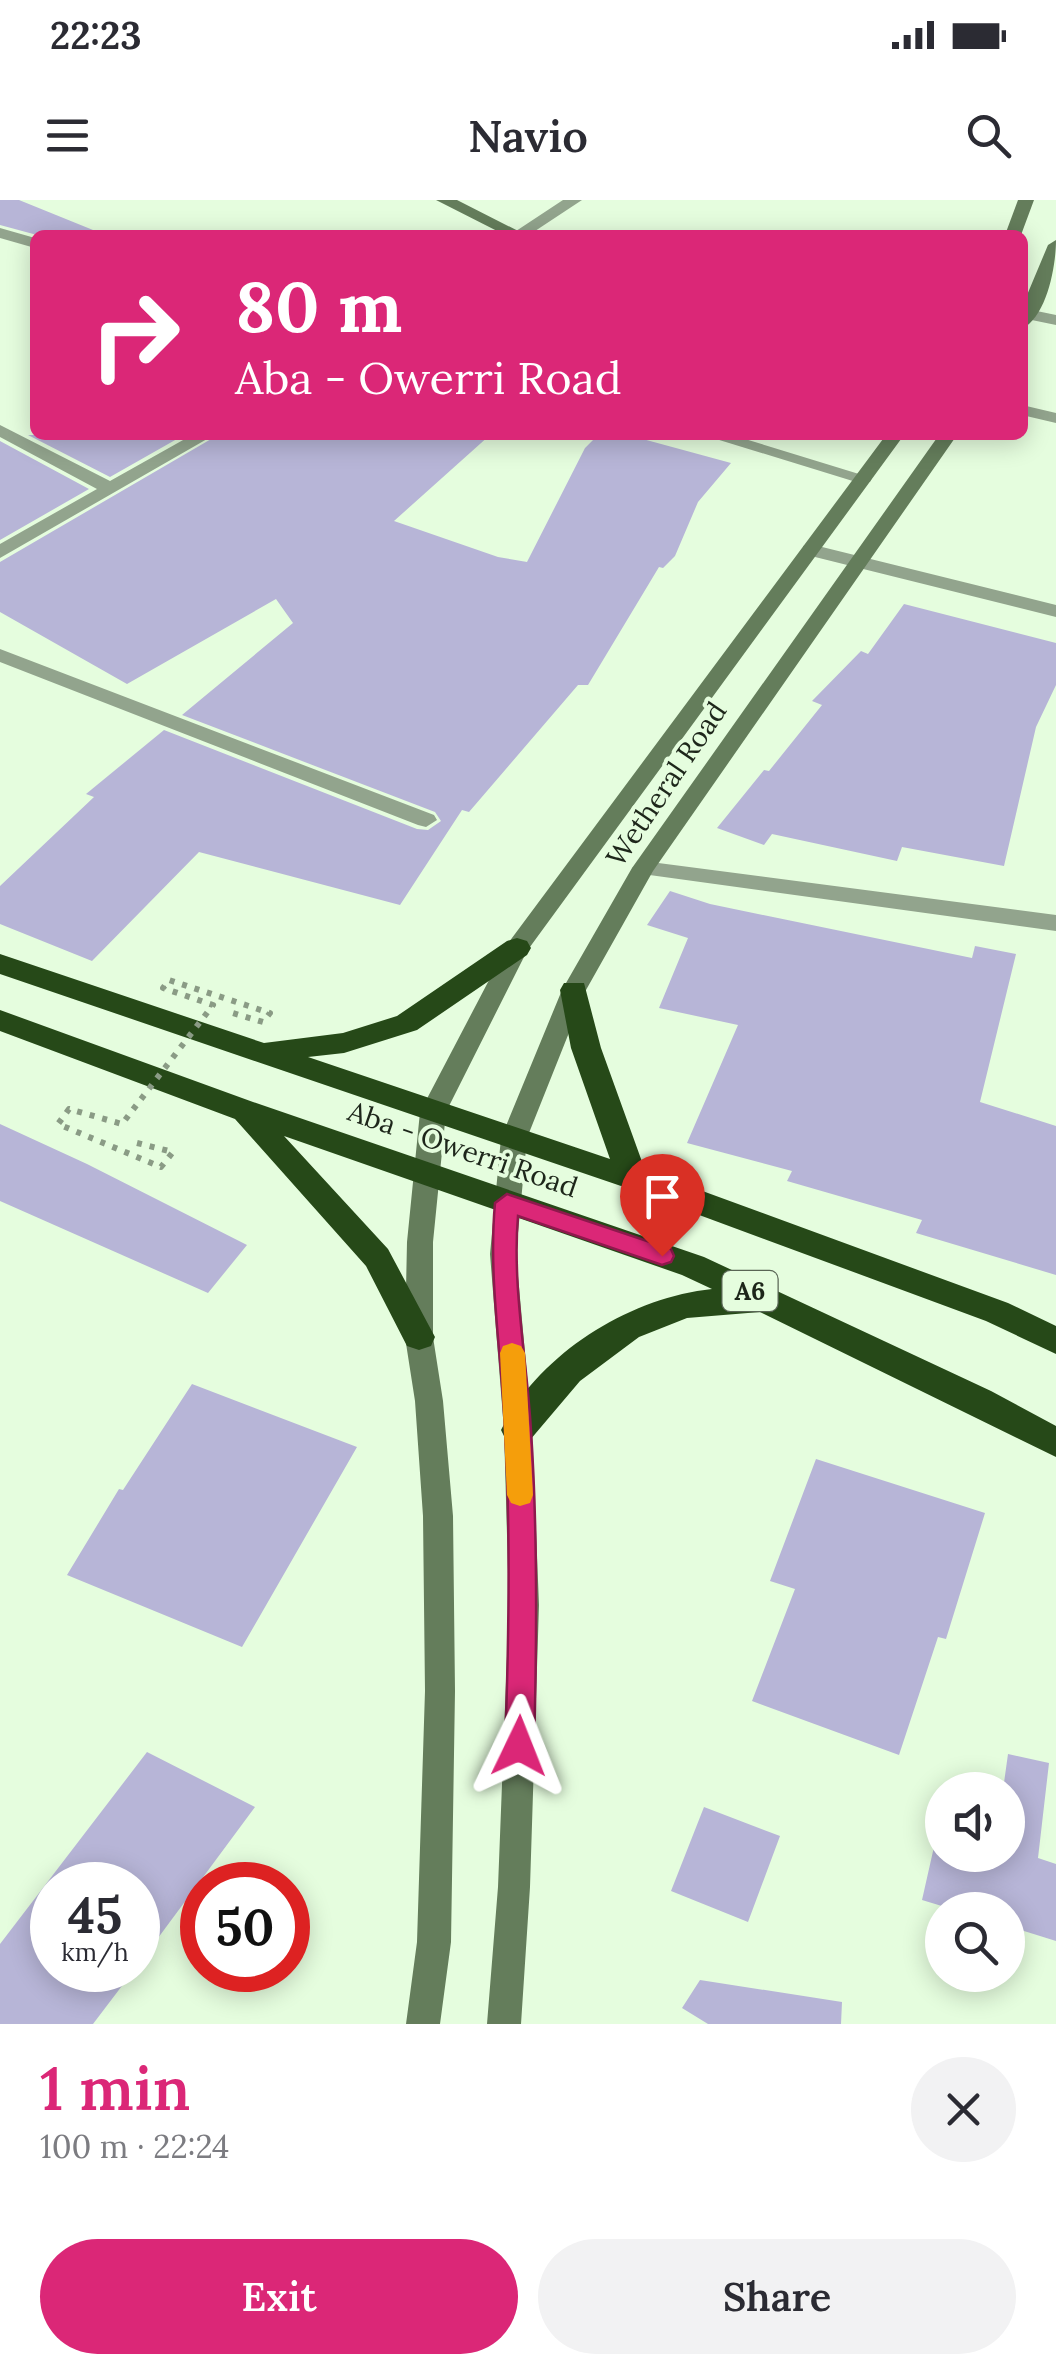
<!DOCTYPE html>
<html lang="en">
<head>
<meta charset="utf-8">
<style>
  :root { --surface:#fff; --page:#f2f2f3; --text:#2b2b33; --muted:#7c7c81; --accent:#db2777 }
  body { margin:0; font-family:Lora,serif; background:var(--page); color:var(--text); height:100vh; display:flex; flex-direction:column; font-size:38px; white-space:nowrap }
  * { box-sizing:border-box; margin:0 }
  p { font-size:32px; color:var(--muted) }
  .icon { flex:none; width:55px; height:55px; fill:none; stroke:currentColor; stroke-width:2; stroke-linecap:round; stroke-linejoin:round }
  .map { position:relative; height:1824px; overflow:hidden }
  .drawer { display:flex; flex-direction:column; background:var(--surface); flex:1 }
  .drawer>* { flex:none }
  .hud { position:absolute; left:30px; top:30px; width:998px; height:210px; border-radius:15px; box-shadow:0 5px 25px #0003; background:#db2777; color:#fff; overflow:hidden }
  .fabs { position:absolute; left:925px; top:1572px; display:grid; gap:20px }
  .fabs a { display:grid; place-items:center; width:100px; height:100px; border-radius:50%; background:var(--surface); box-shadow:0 5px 25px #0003; font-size:50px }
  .speed { position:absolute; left:30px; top:1662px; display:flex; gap:20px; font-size:50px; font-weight:700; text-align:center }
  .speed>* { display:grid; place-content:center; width:130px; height:130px; border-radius:50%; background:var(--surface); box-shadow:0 5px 25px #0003; line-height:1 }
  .speed small { font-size:25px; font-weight:400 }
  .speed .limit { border:15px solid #d22; background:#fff; color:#111 }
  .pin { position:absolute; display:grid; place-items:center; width:85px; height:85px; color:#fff; margin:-102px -42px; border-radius:50% 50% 50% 0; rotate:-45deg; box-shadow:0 0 10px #0007 }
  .pin .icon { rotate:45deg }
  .me { position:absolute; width:110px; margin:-55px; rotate:2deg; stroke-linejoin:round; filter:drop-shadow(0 0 8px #0008) }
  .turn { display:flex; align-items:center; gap:35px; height:210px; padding:0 40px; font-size:45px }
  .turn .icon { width:130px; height:130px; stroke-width:2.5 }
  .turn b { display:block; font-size:70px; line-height:85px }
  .round { display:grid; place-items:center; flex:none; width:105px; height:105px; border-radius:52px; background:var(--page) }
  .summary { display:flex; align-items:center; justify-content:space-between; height:170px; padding:0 40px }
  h1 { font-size:60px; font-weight:600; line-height:75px; color:var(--accent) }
  .primary-button { display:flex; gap:20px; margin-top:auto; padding:20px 40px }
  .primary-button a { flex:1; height:115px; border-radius:60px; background:var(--accent); color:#fff; font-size:40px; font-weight:600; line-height:115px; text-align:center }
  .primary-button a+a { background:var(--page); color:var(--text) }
  .status { display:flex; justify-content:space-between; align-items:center; height:70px; padding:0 50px; background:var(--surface); direction:ltr }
  .status svg { height:28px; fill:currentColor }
  header { display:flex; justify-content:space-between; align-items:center; height:130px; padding:0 40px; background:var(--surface); font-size:45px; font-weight:600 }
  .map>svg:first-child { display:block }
  .building { fill:#b7b5d7 }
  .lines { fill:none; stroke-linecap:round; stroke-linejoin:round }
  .lane { fill:#92a48d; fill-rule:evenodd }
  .street { fill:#92a48d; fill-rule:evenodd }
  .secondary { fill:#647d5b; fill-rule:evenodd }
  .highway { fill:#264918; fill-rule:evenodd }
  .path-bridge { stroke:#8a9b85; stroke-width:6; stroke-dasharray:5 8; stroke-linecap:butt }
  .route { fill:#db2777; stroke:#8e194d; stroke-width:2.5 }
  .slow { fill:#f59e0b }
  .labels { text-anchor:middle; stroke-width:8; stroke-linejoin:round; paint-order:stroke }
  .shield { fill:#e5fdde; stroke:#596655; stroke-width:2.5 }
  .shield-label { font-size:25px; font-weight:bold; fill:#1d261a }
  .street-label { font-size:28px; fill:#1d261a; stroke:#e5fdde }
</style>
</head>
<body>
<div class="status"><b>22:23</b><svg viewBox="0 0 49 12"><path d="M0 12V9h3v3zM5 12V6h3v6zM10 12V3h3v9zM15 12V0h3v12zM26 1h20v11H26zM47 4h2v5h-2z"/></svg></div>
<header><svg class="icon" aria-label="menu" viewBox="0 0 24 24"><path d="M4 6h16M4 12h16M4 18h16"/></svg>Navio<svg class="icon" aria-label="search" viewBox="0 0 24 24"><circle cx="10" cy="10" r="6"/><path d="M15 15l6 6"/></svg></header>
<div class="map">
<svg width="1056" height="1824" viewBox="0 0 1056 1824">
  <rect width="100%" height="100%" fill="#e5fdde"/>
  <!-- building -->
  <path class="building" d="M0 0H19L93 30 37 35 0 25Z
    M28 235H184L110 277Z
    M218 235H490L394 321 498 357 527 362 585 248 598 235H628L731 263 698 302 675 356 663 368 659 367 588 485H578L469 612 462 610 400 705 199 652 92 761 0 724V686L94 597 86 594 164 530 417 629 428 630 441 621 435 612 182 515 293 423 276 399 127 484 0 412V362Z
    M0 241 89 289 0 340Z
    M904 404 1056 443V485L1036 527 1004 666 902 647 897 661 772 634 764 645 717 628 764 570 769 571 822 505 812 501 861 451 868 454Z
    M670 691 710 704 972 758 975 746 1016 754 980 902 1056 926V1075L916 1033 922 1020 787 981 792 971 687 943 738 825 659 808 688 738 647 725Z
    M0 924 87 964 247 1045 208 1093 0 1001Z
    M192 1184 357 1247 242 1447 67 1375 119 1289 123 1290Z
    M816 1259 985 1313 946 1439 938 1437 899 1555 752 1501 795 1389 770 1381Z
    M147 1552 255 1607 138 1765V1685H52V1770H134L93 1824H0V1744Z
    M1008 1554 1049 1563 1038 1658 1056 1664V1741L1008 1726V1710H955L922 1700 938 1629 942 1630V1655H1008V1590H1003Z
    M704 1607 780 1636 748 1722 671 1691Z
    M700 1780 842 1802 841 1824H708L682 1808Z"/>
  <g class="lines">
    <!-- lane -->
    <path class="lane" d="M1027 109 1056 115V125L1022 118V110Z
      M1022 205 1056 213V223L1022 215Z"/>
    <!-- street -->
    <path class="street" d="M563 0H582L529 35H510Z
      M0 28 35 38V48L0 38Z
      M0 225 110 281 192 235H214L0 358V344L97 289 0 237Z
      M703 235H732L872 278 870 282H856Z
      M810 344 1056 405V417L803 354V346Z
      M0 449 434 615 437 620 426 627 418 625 0 462Z
      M643 661 1056 715V731L635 673 632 668Z"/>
    <!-- secondary -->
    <path class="secondary" d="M436 0H457L526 35H505Z
      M1018 0H1034L1021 35H1005Z
      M1056 40C1056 66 1047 116 1022 129V107L1048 45Z
      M886 235H904L527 751 446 912 433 1042V1137L443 1201 453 1316 455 1491 451 1742 440 1824H406L417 1742 425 1491 423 1316 415 1201 405 1137 407 1042 420 912 509 742Z
      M939 235H957L653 671 586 790 527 938 516 1054 532 1230 539 1405 530 1687 521 1824H487L498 1687 509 1405 504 1230 490 1054 501 938 562 790 632 668Z"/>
    <!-- highway -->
    <path class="highway" d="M517 738 527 741 531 748 527 755 417 830 344 853 308 857 610 959 571 848 560 790 564 783H584L601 848 645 970 1008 1103 1056 1126V1154L986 1121 621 986 0 774V754L264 843 343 833 397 816 507 741Z
      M0 810 253 902 704 1057 991 1191 1056 1226V1257L760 1112 687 1118 639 1137 580 1181 530 1240 518 1244 506 1240 501 1230C539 1154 628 1098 712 1089L682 1075 284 936 388 1049 435 1137 431 1146 419 1150 407 1146 366 1066 235 919 0 831Z"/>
    <!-- path-bridge -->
    <path class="path-bridge" d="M137 943 173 952 161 967 58 924 69 909 122 924 213 805 163 788 169 780 270 813 263 822 229 812"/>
  </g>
  <!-- route -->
  <path class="route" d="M507 994 671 1049 674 1056 671 1062 662 1065 518 1016C512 1087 527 1159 531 1231 538 1336 537 1441 534 1546L529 1556 519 1559 509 1556 505 1546C509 1441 511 1337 505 1232 502 1155 488 1080 495 1003Z"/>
  <!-- slow -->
  <path class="slow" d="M512 1143 521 1146 525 1153 533 1295 530 1303 520 1306 511 1303 507 1295 500 1153 503 1146Z"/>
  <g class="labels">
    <!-- shield labels -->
    <rect class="shield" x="722.5" y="1071" width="55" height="40" rx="8"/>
    <g class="shield-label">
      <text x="750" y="1100">A6</text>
    </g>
    <!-- street labels -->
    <g class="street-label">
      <text transform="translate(666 584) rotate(-56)" y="10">Wetheral Road</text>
      <text transform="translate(463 949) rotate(19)" y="10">Aba - Owerri Road</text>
    </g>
  </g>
</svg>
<div class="fabs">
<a><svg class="icon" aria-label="sound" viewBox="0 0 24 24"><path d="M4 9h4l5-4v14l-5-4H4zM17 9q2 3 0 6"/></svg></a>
<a><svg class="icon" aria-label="search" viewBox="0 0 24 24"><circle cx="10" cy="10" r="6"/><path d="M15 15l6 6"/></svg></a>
</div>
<div class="speed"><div>45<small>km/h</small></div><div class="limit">50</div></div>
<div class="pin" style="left:662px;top:1056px;background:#d93025"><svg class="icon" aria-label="arrive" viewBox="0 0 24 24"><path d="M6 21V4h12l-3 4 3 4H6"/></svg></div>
<svg class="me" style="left:519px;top:1546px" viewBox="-20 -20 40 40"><path d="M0-17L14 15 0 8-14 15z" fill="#db2777" stroke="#fff" stroke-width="4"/></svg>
<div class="hud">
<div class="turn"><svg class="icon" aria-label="right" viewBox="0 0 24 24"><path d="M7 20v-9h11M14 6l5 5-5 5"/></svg><div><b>80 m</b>Aba - Owerri Road</div></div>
</div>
</div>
<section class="drawer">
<div class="summary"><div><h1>1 min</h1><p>100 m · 22:24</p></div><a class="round"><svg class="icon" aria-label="close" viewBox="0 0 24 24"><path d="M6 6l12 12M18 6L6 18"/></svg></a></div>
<div class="primary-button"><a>Exit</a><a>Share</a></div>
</section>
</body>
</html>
